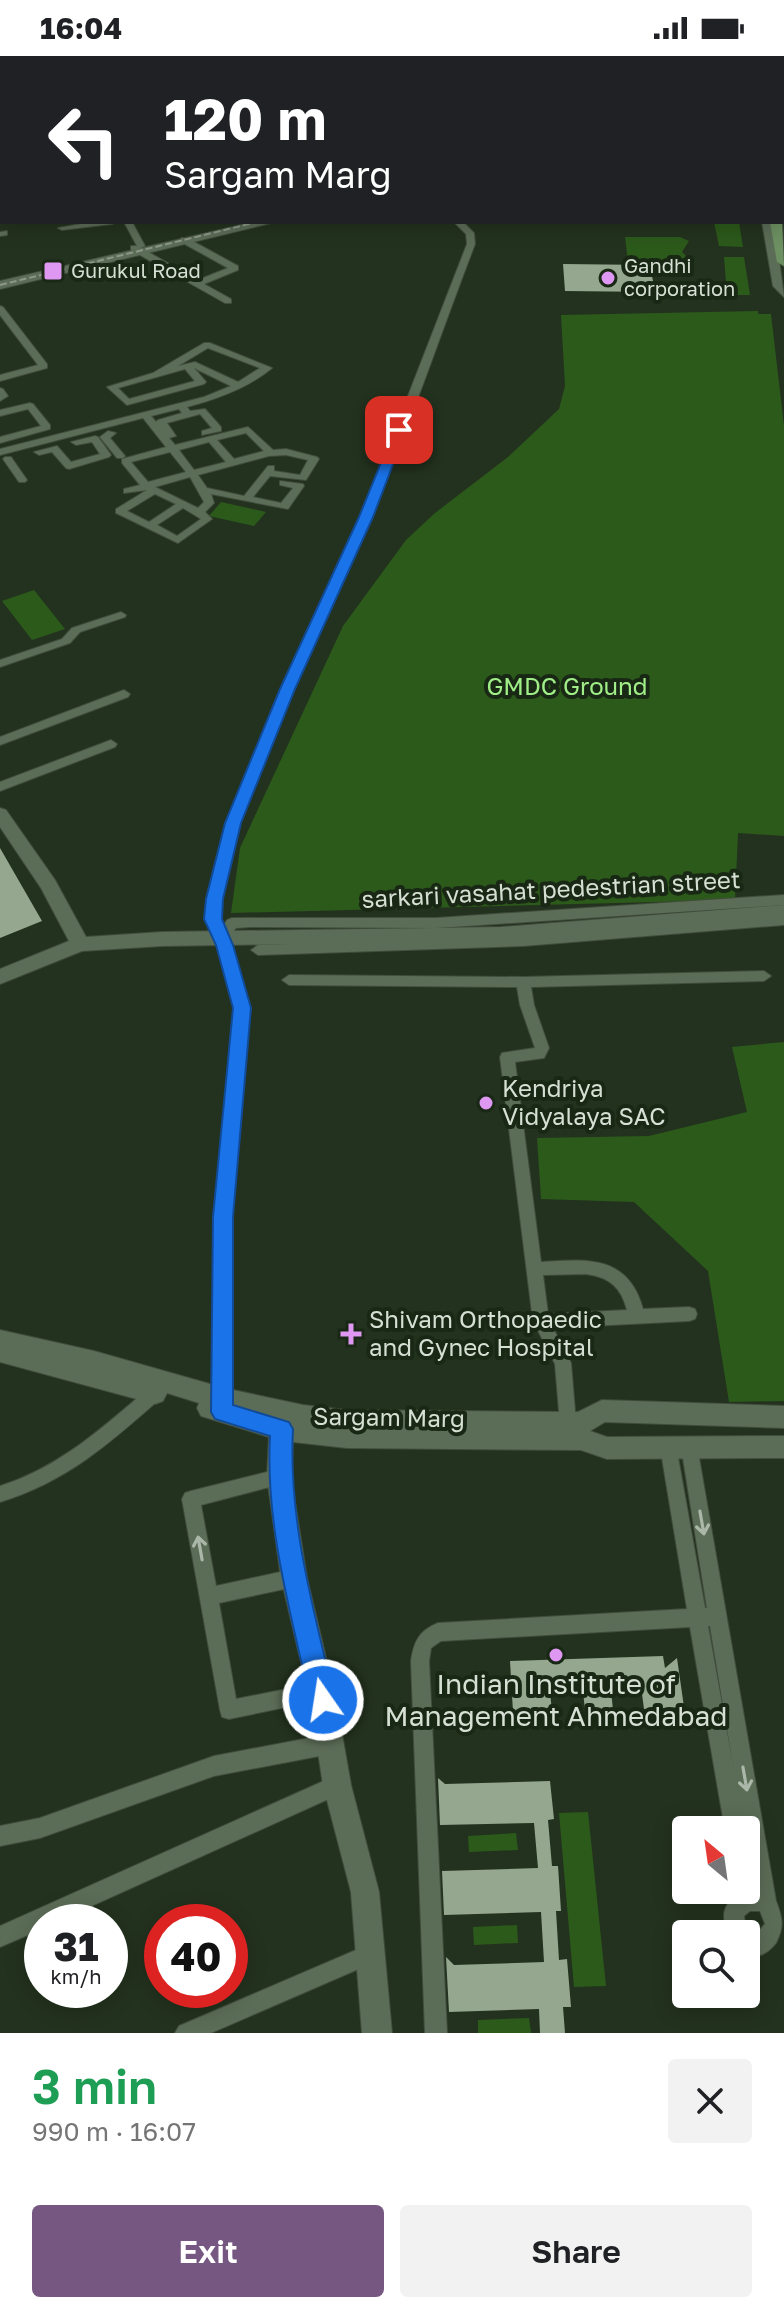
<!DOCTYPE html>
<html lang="en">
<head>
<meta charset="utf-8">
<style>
  :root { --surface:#fff; --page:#f2f2f2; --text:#202124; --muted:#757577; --accent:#755781 }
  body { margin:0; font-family:"Golos Text",sans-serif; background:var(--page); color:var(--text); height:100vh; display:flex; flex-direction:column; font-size:30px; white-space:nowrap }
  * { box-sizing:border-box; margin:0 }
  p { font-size:26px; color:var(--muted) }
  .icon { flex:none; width:44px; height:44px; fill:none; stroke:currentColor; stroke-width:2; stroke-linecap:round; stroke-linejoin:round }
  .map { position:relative; height:1977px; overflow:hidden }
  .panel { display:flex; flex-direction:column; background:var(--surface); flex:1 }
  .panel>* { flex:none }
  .guide { position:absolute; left:0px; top:0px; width:784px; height:168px; box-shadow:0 4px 20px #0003; background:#202124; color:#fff; overflow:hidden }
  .needle { width:52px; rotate:331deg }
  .controls { position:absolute; left:672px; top:1760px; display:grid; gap:16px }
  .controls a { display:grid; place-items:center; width:88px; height:88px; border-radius:8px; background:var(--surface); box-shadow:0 4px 20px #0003; font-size:40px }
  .speed { position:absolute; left:24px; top:1848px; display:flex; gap:16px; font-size:40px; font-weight:700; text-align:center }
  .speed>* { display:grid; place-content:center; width:104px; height:104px; border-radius:50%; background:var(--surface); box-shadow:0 4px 20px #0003; line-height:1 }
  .speed small { font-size:20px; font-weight:400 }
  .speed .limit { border:12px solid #d22; background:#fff; color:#111 }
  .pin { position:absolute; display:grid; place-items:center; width:68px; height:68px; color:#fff; margin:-34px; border-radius:16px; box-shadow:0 4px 12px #0006 }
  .me { position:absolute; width:88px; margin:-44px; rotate:347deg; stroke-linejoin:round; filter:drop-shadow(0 0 6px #0008) }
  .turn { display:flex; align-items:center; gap:28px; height:168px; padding:0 32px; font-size:36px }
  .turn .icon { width:104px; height:104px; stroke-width:2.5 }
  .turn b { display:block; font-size:56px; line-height:68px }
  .round { display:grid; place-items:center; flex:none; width:84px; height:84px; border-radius:8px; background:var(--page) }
  .headline { display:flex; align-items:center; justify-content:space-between; height:136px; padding:0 32px }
  h1 { font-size:48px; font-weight:600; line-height:60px; color:#1e9e55 }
  .primary-button { display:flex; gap:16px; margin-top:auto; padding:16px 32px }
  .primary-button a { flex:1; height:92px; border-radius:8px; background:var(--accent); color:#fff; font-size:32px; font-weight:600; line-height:92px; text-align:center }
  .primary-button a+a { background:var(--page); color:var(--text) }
  .status { display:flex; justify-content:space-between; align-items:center; height:56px; padding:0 40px; background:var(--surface); direction:ltr }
  .status svg { height:22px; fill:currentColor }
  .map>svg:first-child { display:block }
  .green { fill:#2c5a1b }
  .building { fill:#95a78f }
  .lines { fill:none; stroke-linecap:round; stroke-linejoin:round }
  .street-casing { stroke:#414d3c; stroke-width:2 }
  .secondary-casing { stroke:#414d3c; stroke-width:2 }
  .primary-casing { stroke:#414d3c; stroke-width:2 }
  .street { fill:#5c6d57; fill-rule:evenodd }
  .secondary { fill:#5c6d57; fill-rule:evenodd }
  .primary { fill:#6c9061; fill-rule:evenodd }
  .rail { stroke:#8c9788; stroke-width:2; stroke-dasharray:7 3; stroke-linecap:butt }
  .oneway { stroke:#abb7a8 }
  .route { fill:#1a73e8; stroke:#114b97; stroke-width:2 }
  .poi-dot { fill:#de98f2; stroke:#192815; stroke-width:3 }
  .labels { text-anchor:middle; stroke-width:8; stroke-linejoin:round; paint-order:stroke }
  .far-poi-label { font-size:20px; fill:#d6dfd3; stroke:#192815; text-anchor:start }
  .park-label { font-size:24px; fill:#a0ee87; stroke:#192815 }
  .street-label { font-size:24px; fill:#d6dfd3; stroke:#192815 }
  .poi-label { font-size:24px; fill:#d6dfd3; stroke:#192815; text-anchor:start }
  .near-poi-label { font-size:28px; fill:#d6dfd3; stroke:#192815 }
</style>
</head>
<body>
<div class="status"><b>16:04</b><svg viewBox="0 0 49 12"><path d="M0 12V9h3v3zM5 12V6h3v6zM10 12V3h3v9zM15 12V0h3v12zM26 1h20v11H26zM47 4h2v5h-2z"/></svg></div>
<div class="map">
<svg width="784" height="1977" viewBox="0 0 784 1977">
  <rect width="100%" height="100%" fill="#23321e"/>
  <!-- green -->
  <path class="green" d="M714 166H739L743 191 719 190Z
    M625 181H680L689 185 682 196 690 204 684 207 628 206Z
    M724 201H744L750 239H727Z
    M758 255V258H771L784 370V780L738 777 735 844 231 857 240 792 343 570 406 484 435 457 508 401 559 353 565 330 561 259Z
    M221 446 266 456 254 470 209 460Z
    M34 534 65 573 32 584 2 545Z
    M784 986V1345L729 1346 708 1215 634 1146 541 1143 537 1082 649 1080 747 1056 732 991Z
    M588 1756 606 1930 574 1931 559 1757Z
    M516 1777 518 1794 469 1796 468 1780Z
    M517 1869 518 1887 474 1889 473 1871Z
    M529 1962 531 1977H478V1964Z"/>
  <!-- building -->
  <path class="building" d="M563 208 650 209 655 236 565 235Z
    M0 792 42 865 0 882Z
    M663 1600 665 1612 677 1602 684 1651 644 1653 640 1623 610 1624 613 1654 585 1655 582 1624 549 1625 552 1656H540L541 1662H525V1656H513L510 1605Z
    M438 1722 445 1728 550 1725 554 1763 548 1764 552 1810H558L561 1855H556L559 1904 567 1903 571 1951H563L565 1977H540L539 1953 449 1956 446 1901 454 1909 544 1906 541 1856 444 1859 442 1815 538 1812 534 1767 440 1769Z"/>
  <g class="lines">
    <defs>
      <path id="street" d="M271 0H278L279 2H272Z
        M0 3H2V14H0Z
        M0 28H2L0 33Z
        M0 72H2V76H0Z
        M0 158H2V166L5 167H0Z
        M92 166H116L112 168 62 174 58 172Z
        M124 166H132L145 190 141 192 198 224 228 212 181 186V182H187L238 210V214L204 228 231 243V247H225L131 194V190H137Z
        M454 166H463L474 177 475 188C440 279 409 372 371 461 343 527 198 817 223 870L227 864 232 862H436L784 839V849L436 872 251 871 236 872 233 876 226 877 232 889 249 952 231 1161V1349L229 1354 223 1357 217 1354 215 1349V1161L235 952 218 889 206 863 212 823 227 767 281 633 361 461 467 188 466 178Z
        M7 175V179L0 180V176Z
        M0 250 3 251 47 308V312L0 325V319L38 309 0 259Z
        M204 287H210L272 312C248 332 217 343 187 351L190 355 205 353 221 371V375L202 379V375L212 372 200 358 167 367 176 380 169 382 175 389 248 371 273 394 286 393 317 401 319 403 306 424 270 420 253 441 281 447 293 432 280 429V425L303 428 304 430 288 453 211 438 214 447 205 456 212 463 178 487 116 457V453L147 434 124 437V433L140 429 122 407V403L166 391 143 362 0 399V393L204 341 231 330 194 312 206 326 204 328 127 349 107 331 153 317ZM208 292 260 312 238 326 195 306 178 310ZM185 313 195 325 129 343 118 332ZM179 353 182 357 158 364 156 366 161 372 151 360ZM246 377 264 395 234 403 217 384ZM209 386 226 406 194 414 179 394ZM170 396 186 416 148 426 131 406ZM286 399 308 404 300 419 274 415V410H268L244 440 207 432 198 419 269 400ZM190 421 204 446 198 452 155 431ZM155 438 176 448 149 466 127 455ZM183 452 201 463 177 480 157 469Z
        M0 332 3 333 8 340 0 345Z
        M30 347 33 348 50 369V373L0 387V381L41 370 28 353 0 360V354Z
        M108 375 116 377 110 382 125 400 123 402H117L100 381Z
        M95 380 98 381 111 399 109 401 69 413 66 412 52 396 39 399 34 396 57 390 71 406 100 398 92 386 76 389 71 386Z
        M5 401H11L27 424 25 426H19L3 403Z
        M121 556 126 559 125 561 80 576 70 587 0 611V604L62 583 72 572Z
        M124 634 130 638 128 641 0 689V681Z
        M111 684 117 688 115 691 0 735V726Z
        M784 859V869L523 890 258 899 251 894 258 889 523 880Z
        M764 915 771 920 764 925 531 931 534 949 549 992 544 1002 515 1006 541 1206C588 1203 628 1199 643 1253L689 1251 695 1253 697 1258 695 1263 689 1265 553 1272 571 1307 576 1367 574 1373 568 1375 562 1373 560 1367 555 1308 533 1265 500 1001 502 997 535 992 520 949 517 931 289 929 282 924 289 919 523 921ZM586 1218C609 1221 621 1231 627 1254L548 1258 543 1219Z
        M155 1329 161 1332 163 1337 161 1342C110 1387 66 1426 0 1446V1430C59 1412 103 1371 149 1332Z
        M668 1382 674 1384 676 1390 705 1552H707L681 1390 683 1384 689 1382 695 1384 697 1390 776 1845C783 1863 784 1871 776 1887 771 1893 768 1896 761 1899L746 1893V1878H726C724 1862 720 1852 735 1841 742 1837 746 1835 754 1835L746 1774H725L690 1571 441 1585 431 1592 429 1605 447 1977H425L411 1605C414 1585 419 1575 438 1567L687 1553 660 1390 662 1384ZM708 1570H710L734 1715ZM750 1855H760L765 1868 757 1877 746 1873 744 1860Z
        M279 1413 285 1415 288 1421 285 1427 201 1449 216 1530 294 1513 300 1516 303 1522 300 1528 294 1531 219 1547 236 1643 321 1626 328 1628 330 1635 328 1642 321 1644 229 1663 222 1661 220 1654 182 1443 185 1437 191 1435Z
        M330 1678 337 1681 340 1688 337 1695 330 1698 214 1720 40 1782 0 1790V1770L40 1762 214 1700Z
        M337 1719 344 1722 347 1729 344 1736 56 1866H42V1873L0 1891V1870Z
        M370 1888 377 1891 380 1898 377 1905 211 1977H175L179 1970Z"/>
      <path id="secondary" d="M166 0H180L182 2H168Z
        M720 0H730V2H720Z
        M747 0H784V5L782 2Z
        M782 55H784L782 62Z
        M782 72H784V79H782Z
        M782 91H784V105H782Z
        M0 139H2V145H0Z
        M254 166H275L0 233V225Z
        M762 166H774L784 241 773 230Z
        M0 752 6 754 55 824 86 881 162 876 501 871 784 849V863L501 885 162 890 82 895 0 928V913L69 885 41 832 0 771Z
        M0 1274 94 1295 224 1332 303 1349 346 1354 578 1356 602 1344 784 1350V1372L605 1366 590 1375 607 1381 784 1380V1402L607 1403 581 1394 347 1392 293 1386 291 1421 307 1522 336 1644 351 1729 379 1836 392 1977H362L351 1836 323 1729 310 1644 281 1522 267 1421 269 1381 201 1360 197 1352 199 1347 167 1337 163 1345 155 1348 0 1306Z"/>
      <path id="primary" d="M740 0H750L751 2H741Z
        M782 126 784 127V140L782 139Z
        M770 166H782L784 210 777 206Z"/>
    </defs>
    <!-- street casing -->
    <use href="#street" class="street-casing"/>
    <!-- secondary casing -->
    <use href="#secondary" class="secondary-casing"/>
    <!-- primary casing -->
    <use href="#primary" class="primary-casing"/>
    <!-- street -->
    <use href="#street" class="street"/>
    <!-- secondary -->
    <use href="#secondary" class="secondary"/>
    <!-- primary -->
    <use href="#primary" class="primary"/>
    <!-- rail -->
    <path class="rail" d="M0 229 257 166"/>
  </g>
  <!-- one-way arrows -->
  <defs><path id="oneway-shaft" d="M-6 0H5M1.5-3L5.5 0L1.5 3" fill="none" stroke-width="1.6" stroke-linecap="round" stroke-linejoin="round" transform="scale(2)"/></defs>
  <g class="oneway">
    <use href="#oneway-shaft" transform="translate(702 1467) rotate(80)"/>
    <use href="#oneway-shaft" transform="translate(200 1492) rotate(-100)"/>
    <use href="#oneway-shaft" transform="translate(745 1723) rotate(80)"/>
  </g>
  <!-- route -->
  <path class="route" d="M395 372 406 374 373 461 295 633 241 767 223 843 222 863 233 889 251 952 233 1161V1349L289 1366 293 1373C288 1465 314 1555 335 1644L331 1653 323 1656 314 1653 310 1644C291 1558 265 1469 270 1380L215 1363 211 1356 213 1161 233 952 216 889 204 863 206 843 225 767 280 633 359 461Z"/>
  <!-- markers -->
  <g class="poi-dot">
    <rect x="43" y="205" width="20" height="20" rx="4"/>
    <circle cx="608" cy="222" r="8"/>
    <circle cx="486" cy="1047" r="8"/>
    <path d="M347 1266h8v8h8v8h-8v8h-8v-8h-8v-8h8z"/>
    <circle cx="556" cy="1599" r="8"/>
  </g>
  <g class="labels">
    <!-- far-poi labels -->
    <g class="far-poi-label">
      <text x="624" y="217">Gandhi<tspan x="624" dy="23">corporation</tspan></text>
      <text x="71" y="222">Gurukul Road</text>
    </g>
    <!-- park labels -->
    <g class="park-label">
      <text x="567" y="639">GMDC Ground</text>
    </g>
    <!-- street labels -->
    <g class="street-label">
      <text transform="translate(551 834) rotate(-3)" y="8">sarkari vasahat pedestrian street</text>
      <text transform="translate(389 1362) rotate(1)" y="8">Sargam Marg</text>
    </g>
    <!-- poi labels -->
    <g class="poi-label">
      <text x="502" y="1041">Kendriya<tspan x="502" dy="28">Vidyalaya SAC</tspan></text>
      <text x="369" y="1272">Shivam Orthopaedic<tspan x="369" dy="28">and Gynec Hospital</tspan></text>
    </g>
    <!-- near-poi labels -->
    <g class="near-poi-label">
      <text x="556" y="1638">Indian Institute of<tspan x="556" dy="32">Management Ahmedabad</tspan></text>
    </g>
  </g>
</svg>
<div class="controls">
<a><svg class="needle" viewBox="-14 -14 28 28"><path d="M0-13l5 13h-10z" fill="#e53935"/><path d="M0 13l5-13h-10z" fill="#757577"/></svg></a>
<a><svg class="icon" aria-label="search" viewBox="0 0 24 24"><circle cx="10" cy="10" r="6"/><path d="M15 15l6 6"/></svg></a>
</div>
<div class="speed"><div>31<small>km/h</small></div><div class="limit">40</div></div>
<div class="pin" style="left:399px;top:374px;background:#d93025"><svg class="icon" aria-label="arrive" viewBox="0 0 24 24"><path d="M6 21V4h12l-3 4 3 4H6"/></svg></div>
<svg class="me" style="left:323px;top:1644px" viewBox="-20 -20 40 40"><circle r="17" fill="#1a73e8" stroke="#fff" stroke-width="3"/><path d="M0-11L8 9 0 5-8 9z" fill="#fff"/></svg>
<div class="guide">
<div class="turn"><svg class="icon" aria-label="left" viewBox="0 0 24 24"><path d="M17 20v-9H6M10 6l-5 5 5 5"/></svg><div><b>120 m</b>Sargam Marg</div></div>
</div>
</div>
<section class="panel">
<div class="headline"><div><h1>3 min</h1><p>990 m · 16:07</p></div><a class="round"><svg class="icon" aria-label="close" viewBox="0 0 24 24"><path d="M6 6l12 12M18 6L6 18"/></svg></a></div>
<div class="primary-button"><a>Exit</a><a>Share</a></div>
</section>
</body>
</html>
